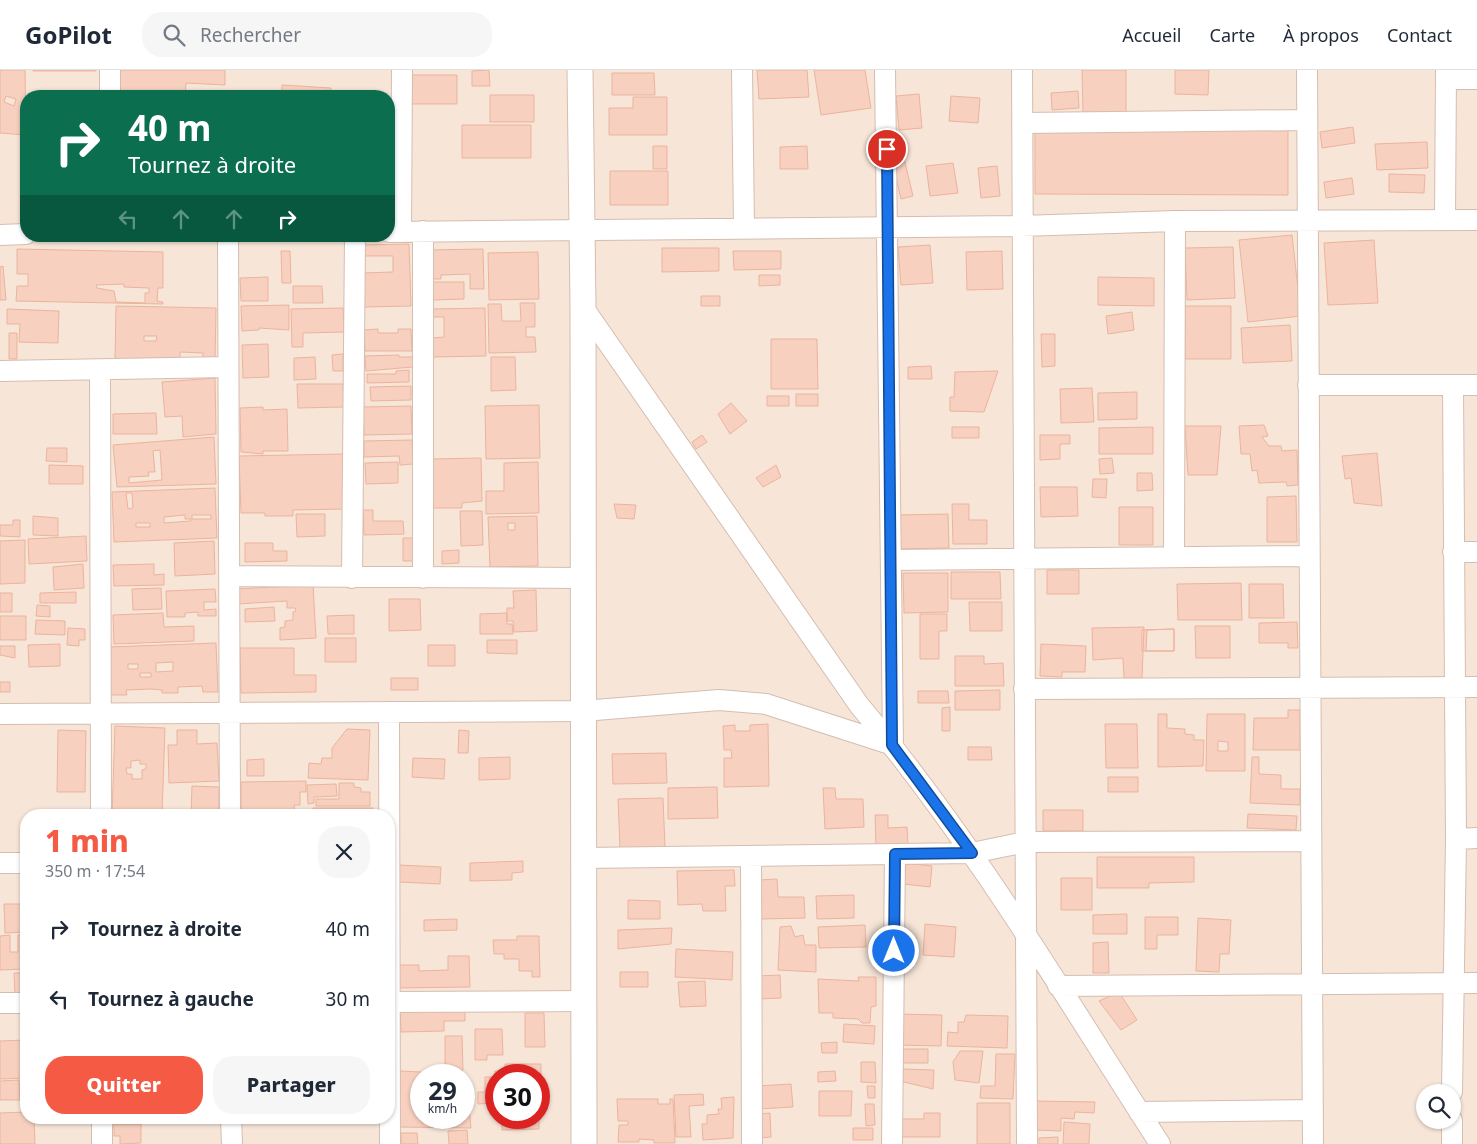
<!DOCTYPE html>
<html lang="fr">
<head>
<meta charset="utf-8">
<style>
  :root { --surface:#fff; --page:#f6f6f7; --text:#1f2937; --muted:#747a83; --line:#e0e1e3; --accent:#f45a44 }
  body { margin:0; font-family:"Noto Sans",sans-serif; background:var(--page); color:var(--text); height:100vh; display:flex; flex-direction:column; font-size:19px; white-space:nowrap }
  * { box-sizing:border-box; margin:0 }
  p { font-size:16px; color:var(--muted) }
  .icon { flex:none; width:28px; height:28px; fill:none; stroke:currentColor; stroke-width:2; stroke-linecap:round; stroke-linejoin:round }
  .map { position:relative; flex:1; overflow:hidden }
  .sheet { position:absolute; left:20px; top:739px; width:375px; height:315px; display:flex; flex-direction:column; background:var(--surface); border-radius:20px; box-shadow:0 1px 4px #0004 }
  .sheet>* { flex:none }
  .hud { position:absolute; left:20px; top:20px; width:375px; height:152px; border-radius:20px; box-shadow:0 1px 4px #0004; background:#0b6e4f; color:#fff; overflow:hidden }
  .controls { position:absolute; left:1416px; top:1014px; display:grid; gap:10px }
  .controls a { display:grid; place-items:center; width:45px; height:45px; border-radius:50%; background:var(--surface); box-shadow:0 1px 4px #0004; font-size:25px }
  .speed { position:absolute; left:410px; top:994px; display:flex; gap:10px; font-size:25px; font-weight:700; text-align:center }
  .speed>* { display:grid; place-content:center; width:65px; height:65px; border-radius:50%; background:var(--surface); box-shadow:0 1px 4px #0004; line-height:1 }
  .speed small { font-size:12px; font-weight:400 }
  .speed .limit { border:8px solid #d22; background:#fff; color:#111 }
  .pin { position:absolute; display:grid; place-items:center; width:42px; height:42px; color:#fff; margin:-21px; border:2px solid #fff; border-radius:50%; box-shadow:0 1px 5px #0007 }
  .me { position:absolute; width:55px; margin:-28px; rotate:0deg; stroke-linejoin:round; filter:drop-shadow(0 0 4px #0008) }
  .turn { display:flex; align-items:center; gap:18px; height:105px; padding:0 25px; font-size:22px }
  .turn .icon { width:65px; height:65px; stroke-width:2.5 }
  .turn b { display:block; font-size:35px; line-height:42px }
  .lanes { display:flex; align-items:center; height:48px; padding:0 25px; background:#0003; justify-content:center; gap:25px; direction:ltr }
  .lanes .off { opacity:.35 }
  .round { display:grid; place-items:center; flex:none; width:52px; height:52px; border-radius:20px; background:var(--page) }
  .head { display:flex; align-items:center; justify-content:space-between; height:85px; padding:0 25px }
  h1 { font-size:30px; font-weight:800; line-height:38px; color:var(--accent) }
  .primary-button { display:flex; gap:10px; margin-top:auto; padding:10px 25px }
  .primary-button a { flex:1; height:58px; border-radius:20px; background:var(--accent); color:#fff; font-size:20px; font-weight:800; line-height:58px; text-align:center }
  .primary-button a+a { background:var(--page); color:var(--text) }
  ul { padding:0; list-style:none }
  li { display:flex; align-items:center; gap:15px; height:70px; padding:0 25px }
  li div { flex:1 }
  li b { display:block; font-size:19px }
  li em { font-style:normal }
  header { display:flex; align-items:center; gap:30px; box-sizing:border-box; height:70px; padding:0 25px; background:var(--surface); border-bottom:1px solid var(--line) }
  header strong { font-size:24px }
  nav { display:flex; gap:28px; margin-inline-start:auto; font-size:18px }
  .search { width:350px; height:45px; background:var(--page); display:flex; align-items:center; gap:12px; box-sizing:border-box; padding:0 18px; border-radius:20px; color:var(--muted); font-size:19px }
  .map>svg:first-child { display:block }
  .residential { fill:#f7e6d8; fill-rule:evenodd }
  .building { fill:#f7d0bf; stroke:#ecb39d; fill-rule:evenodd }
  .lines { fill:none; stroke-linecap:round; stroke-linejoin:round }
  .minor-casing { stroke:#d5bdb0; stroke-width:22 }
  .tertiary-casing { stroke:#d5bdb0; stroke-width:27 }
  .minor { stroke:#fff; stroke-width:20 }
  .tertiary { stroke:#fff; stroke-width:25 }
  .route-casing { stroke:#114b97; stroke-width:12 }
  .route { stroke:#1a73e8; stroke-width:9 }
</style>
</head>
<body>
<header>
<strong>GoPilot</strong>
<div class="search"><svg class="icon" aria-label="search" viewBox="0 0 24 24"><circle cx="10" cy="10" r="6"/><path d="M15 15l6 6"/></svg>Rechercher</div>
<nav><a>Accueil</a><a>Carte</a><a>À propos</a><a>Contact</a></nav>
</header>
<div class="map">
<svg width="1477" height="1074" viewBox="0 0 1477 1074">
  <rect width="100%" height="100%" fill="#fef5ea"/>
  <!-- residential -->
  <path class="residential" d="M0 0H1477V1074H0ZM26 26H389V166H26ZM26 745H389V1048H26ZM421 1005H464V1048H421ZM496 1005H539V1048H496ZM1425 1022H1452V1050H1425Z"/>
  <!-- building -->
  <path class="building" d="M0 0H25L26 65 0 63ZM6 26 16 29 14 36 4 32Z
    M33 0H96V1H33Z
    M118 0H225V15L186 13 185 26H117Z
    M489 0 490 16H472V1Z
    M757 0H807L809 27 759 29Z
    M814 0H865L871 38 821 45Z
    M1082 0H1126V44H1083Z
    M1175 0H1209L1208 25 1175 24Z
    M612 3H654L655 25H612Z
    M408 5H457V34H408Z
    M282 15 331 18V26H282Z
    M229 21 248 22V26H229Z
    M1078 21 1079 38 1052 40 1051 23Z
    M348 23H380V26H348Z
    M919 24 922 58 899 60 896 26Z
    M490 25H534V52H490Z
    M951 26 980 28 978 53 949 51Z
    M633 27H667V65H609V38H633Z
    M462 55H531V88H462Z
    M1353 57 1355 73 1322 78 1320 62Z
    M1035 59 1288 60V125L1035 124Z
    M1427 72 1428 98 1377 100 1375 74Z
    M653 76H667V99H653Z
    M807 76 808 99H780V77Z
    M903 84 913 126 901 129 891 87Z
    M953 93 958 123 930 126 926 96Z
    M997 96 1000 126 981 128 978 98Z
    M610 101H668V135H610Z
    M1389 104 1425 105 1424 123 1389 122Z
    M1352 108 1354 124 1326 128 1324 112Z
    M1292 165 1301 246 1248 252 1239 170Z
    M1374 170 1378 233 1328 235 1324 173Z
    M409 174 411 236 364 237 363 203 393 202V186H363L362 175Z
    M930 175 933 213 901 215 898 177Z
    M1233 177 1235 228 1187 230 1185 178Z
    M662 178H719V201L662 202Z
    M17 179 163 182V218H158L157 231 163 232V234L16 231 17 216H28V204H17ZM124 214V217L149 218V223H145V233L116 232 114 221 97 218 96 215Z
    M483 179 484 219H470V204L441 205V209H430L429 180Z
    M281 181H290L291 213H282Z
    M733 181H781V199L734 200Z
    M1002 181 1003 219 967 220 966 182Z
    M538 182 539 229 489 230 488 183Z
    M3 196 6 230H0V197Z
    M759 205H780V215L759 216Z
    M268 207V231H241L240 208Z
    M1098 207 1154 208V236L1098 235Z
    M433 212H464V229L433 230Z
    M293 216H322L323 233H293Z
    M701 226H720V236H701Z
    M520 233H535V257H526V267H535L536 282 489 283 488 234H501L502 251H521Z
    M289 235V260L259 258V260L242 261 241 236Z
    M116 236 216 238 215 291H203V283L180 282V288L115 289ZM144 266H157L156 271H144Z
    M1185 236H1231V289H1185Z
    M343 238 344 262 303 263V277H292L291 239Z
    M485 238 486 286 433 287 432 268 444 267V247H432V239Z
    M7 239 59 241 58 273 19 272 20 254H7Z
    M1132 242 1134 260 1108 264 1106 246Z
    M1290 255 1292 291 1243 293 1241 258Z
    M378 259V263H398V259H411L412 281H365L364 260Z
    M9 263H17V289H9Z
    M1041 264H1055V296L1042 297Z
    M771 269H817L818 319H771Z
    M268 274 269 307 243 308 242 275Z
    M343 284V301H333L332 285Z
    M399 285V287H413V297L366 301 365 286Z
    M315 287 316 309 294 310V288Z
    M491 287H515L516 320 491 321Z
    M931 296 932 309H908V297Z
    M409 300V312L367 313V304H396V301Z
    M998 301 984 342 950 341V327H954L955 302Z
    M215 308 216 364 183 367 182 346 165 347 162 312Z
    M297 314H343L344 337 298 338Z
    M411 316V330L371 331 370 317Z
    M1092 318 1094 352 1061 353 1060 319Z
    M1137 322V349L1098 350V323Z
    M796 324H818V336H796Z
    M767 326H789V336H767Z
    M731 333 747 351 730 364 718 344Z
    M539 335 540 388 486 389 485 336Z
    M411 336 412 364 364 365 363 337Z
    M263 337V340L287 339 288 381H263V384L241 382 240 338Z
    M156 343 157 364H113V344Z
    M1264 355 1268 366 1262 367 1269 376H1281L1282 381 1297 380 1298 415 1287 416 1286 412 1259 413 1257 400 1252 401 1250 384H1241L1239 356Z
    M1185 356H1221L1217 405H1188Z
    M952 357H979V368H952Z
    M1153 357V384H1099V358Z
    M702 365 707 372 696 379 692 372Z
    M1040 365H1070V374H1060V389L1040 390Z
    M214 367 216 414 117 417 113 375ZM160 380 162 410 129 413V407L149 406 148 402H155L153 381Z
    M412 370 413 394 400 395 399 386 364 387V371Z
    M47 378H67V392L46 391Z
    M1377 383 1382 436 1354 433 1351 408 1345 409 1342 386Z
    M343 384 345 439 293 440V446H265V443H241L239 386Z
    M481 388 482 431 462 433V438H433L432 389Z
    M1112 388 1114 403 1100 404 1099 389Z
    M398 392V413L366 414 365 393Z
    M538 392 539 443 486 444V421H504V393Z
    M49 395 83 396V414H49Z
    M776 395 781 407 763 417 756 408Z
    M1137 403H1152L1153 420 1137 421Z
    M1093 409H1107L1106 428 1092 427Z
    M1040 417H1077L1078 446 1041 447Z
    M215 418 217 468 114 472 112 422ZM126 423H132L133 438 128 439ZM185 445V449H191V451L164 453V447ZM192 445H211V449H192ZM136 453H150V457H136Z
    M1296 426 1297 472H1267V427Z
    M614 434 636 435 634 449 617 448Z
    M952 434H969V450H987V474H953Z
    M1119 437H1153V475H1119Z
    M363 440H373V451H403L404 464 364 465Z
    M460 441H482L483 475 461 476Z
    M296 444H325V466L297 467Z
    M948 444 949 478 898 479V445Z
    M33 446 58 448V466L33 465Z
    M537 446 538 496 490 497 488 447ZM508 453H515V460H508Z
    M13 450H20V467L0 466V455H13Z
    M86 466 87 491 29 494 28 469Z
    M403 468H414V491H403Z
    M25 470V513L0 514V471Z
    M214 471 215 504 175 506 174 473Z
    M245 473H273V481H287V491L245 492Z
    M459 480V493L442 494V481Z
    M83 494 84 518 54 520 53 497Z
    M154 494V505L164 504V515L114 516 113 495Z
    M1047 500H1079V524H1047Z
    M951 502H1000L1001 529H951Z
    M903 503H948V542L904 543Z
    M1241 513 1242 550H1178L1177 514Z
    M1249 514H1283L1284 548H1249Z
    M313 515 316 568 280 570V558L285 557V551L293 550V542L296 541 295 538H287V531L237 534 236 519Z
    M161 518 162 539 133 540 132 519Z
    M215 519 216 532H204V540L216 539V546H198V542L185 543V547H167L166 521Z
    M536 520 537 561 514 562 513 551H507V538H514L513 521Z
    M76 522V533H40V523Z
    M0 523H12V542H0Z
    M389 529H420L421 560 389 561Z
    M969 532H1002V561H970Z
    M37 535 50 536V547L36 546Z
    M274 537 275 551 245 552V539Z
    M163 543 164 557 194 556V571L114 574 113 545Z
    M507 543V554H512L513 564H480V544Z
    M920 544H947V561H939V589H920Z
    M354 545V564H328L327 546Z
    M0 546H26V570H0Z
    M36 550 65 551V565L35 564Z
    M1297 552 1298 578H1288V573H1259V553Z
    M1195 556H1230V588H1196Z
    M1144 557 1142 608H1124L1123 588 1093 590 1092 558Z
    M68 558 85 559V570H79V576L67 575Z
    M1174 559V581H1142V560Z
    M1174 559V581H1146L1147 560Z
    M325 568H356V592H325Z
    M487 570H517V584L487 583Z
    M216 573 218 622H203L202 616 178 617V623H162V620L151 619 126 620 127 625H110L108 577ZM173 592V601L156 602V593ZM128 594H138V599H128ZM140 603H151V607H140Z
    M60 574V596L29 597 28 575Z
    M1041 574 1086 576 1085 602H1062V607L1040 606Z
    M428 575H455V596H428Z
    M0 576H15V588L0 585Z
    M240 578H294V605H316V622L241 623Z
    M955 586H984V594L1003 593 1004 616H955Z
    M391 608H418V620H391Z
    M0 612H10V622H0Z
    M1000 620V640H955V621Z
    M918 621H948L949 633H918Z
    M950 637V661H942V638Z
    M1288 640H1300V680H1253L1254 648H1288Z
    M1158 644H1167V658L1185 659V664L1194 665V670H1204L1203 696 1158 697Z
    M1207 644H1245V701H1206ZM1218 671 1228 672V681H1218Z
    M768 654 769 716 724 717V688H732L731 680H724L723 656 735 655V661H750V655Z
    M1105 654H1137L1138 698H1106Z
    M115 656 165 658 162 745H112ZM140 690V694H146V699L142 700V709H132V704H127L126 698H131V691Z
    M347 659 370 660 368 710 308 708 309 693 321 694 322 688H332V678Z
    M58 660 86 661 85 722H57Z
    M177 660H197V674L217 673 219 711 169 713 168 675H177Z
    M459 660 469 661 468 683H458Z
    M968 677H991L992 690H968Z
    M666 683 667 713 613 714 612 684Z
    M510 687V709L479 710V688Z
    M1252 687H1259V704L1281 705V719H1300V735L1250 733Z
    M413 688 445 689 444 709 412 707Z
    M264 689V706H247V690Z
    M1108 707H1138V722H1108Z
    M306 711V722H300V735H294L295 745H241V712Z
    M339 713H354V717L361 718V722H370V736H316V729H339Z
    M336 714 337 726 314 727V733L308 734 307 715Z
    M192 716 219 717V745H191Z
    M717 717 718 748 668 749V718Z
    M823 718H835L836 729H863L864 757 825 759Z
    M663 728 665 777 620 778 618 729Z
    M313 738H373V745H313Z
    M1043 740H1083V761H1043Z
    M1248 744 1297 746 1296 760 1247 758Z
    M875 745H888V758L907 757 908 777H876Z
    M1097 787H1194V812L1149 813V818H1097Z
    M523 791V802L512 803V810L470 811V793Z
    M906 793 932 796 930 817 904 814Z
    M399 795 441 797 440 814 398 812Z
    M734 800 735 816H725L726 841H703L702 834 678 835 677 801Z
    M1061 808H1092V840H1061Z
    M777 809 778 827H804L805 848 761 849 760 810Z
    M854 825V848L817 849 816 826Z
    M628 830 660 831V849H628Z
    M4 834H26V862L5 863Z
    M1127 844V864H1093V845Z
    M1145 847H1178V865H1157V879H1145Z
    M1198 848 1231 850 1229 884H1220L1219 902 1196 901Z
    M457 849V860L424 861V850Z
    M925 854 956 857 954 887 923 885Z
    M865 855 866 877 819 878 818 857Z
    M791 856 795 867 803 865 805 875H816V902L778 900 780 857Z
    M672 858 671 874 618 879V860Z
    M10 865V882H18V865H26V899L0 900V866Z
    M517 866H539L540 907H532V901H519V889H504V884H494L493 870H517Z
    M1108 872 1109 903H1093V873Z
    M676 879 733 882 732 910 675 907Z
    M448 886H469L470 917 397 918 396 895H419V901L448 900Z
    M620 902H648V917H620Z
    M14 903H26V923L15 924Z
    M780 905 781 928 758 929 756 906Z
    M858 907H876V936L871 937 870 953H862L858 949 833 948V943H819L818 909 859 911Z
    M705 911 706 936 680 937 678 912Z
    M1119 922 1137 950 1121 960 1099 931Z
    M465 940V951H444V961L401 962 400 941Z
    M525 943H544L545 977H525Z
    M898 944 942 945 941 976 897 975Z
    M966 945 1008 946 1007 978 947 976 948 962 958 963V952H964Z
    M844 954 875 956 874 974 843 972Z
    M475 959H502L503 985H487V990H475Z
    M445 966H462L463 1000 445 1001Z
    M26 970V1008L0 1009V971Z
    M837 972V983H822L821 973Z
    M902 979H928V993H902Z
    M960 981H983L979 1013 955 1010 953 992Z
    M996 984H1015L1013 1029 980 1028 981 1016H995Z
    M861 992H875L876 1013 861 1012Z
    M505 994H541V1033H539V1005H496V1033L478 1034V1022H485V1007H495V1001H505Z
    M903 999 934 1000 933 1019 900 1011Z
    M400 1001 421 1002V1048H464V1026H468L471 1058 399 1057Z
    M835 1001 836 1011 818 1012V1002Z
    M19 1010 20 1030H0V1011Z
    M791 1014 793 1037 758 1039 757 1016Z
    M867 1016H875V1028H868Z
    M819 1021H852L851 1046H819Z
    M703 1024 704 1035 689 1036 691 1067H676L674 1025Z
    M734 1027 733 1068 703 1070 702 1054H707V1045L719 1044 718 1039H722L721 1028Z
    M617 1029H658V1034H670V1029H673L675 1073H654V1070L639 1069V1072H618L619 1055H628V1051H618Z
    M1035 1031 1095 1032 1094 1043 1075 1042 1074 1049 1061 1048V1061L1034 1060Z
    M977 1033H1010V1074H977Z
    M865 1034H874L875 1055 866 1056Z
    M26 1042V1048H34L35 1074H0V1043Z
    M770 1043 771 1067 759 1068 758 1044Z
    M924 1043H940V1067H901V1049H924Z
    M240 1048H297V1050L240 1051Z
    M539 1049V1059L502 1060V1050Z
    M1064 1052 1090 1054 1089 1074H1063Z
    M114 1054H141V1073L120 1074V1066H114Z
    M853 1058H873V1070H853Z
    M467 1060 468 1074H449L448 1061Z
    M401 1063H417L418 1074H401Z
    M1058 1067V1074H1039V1068Z"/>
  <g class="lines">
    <defs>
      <path id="minor" d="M742 0 744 158
        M1022 0 1027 1074
        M1307 0 1313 1074
        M1446 9H1477
        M110 26V0
        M1022 53 1307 50
        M1445 150 1446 0
        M401 161 402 0
        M389 162 1021 156 1175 151 1477 150
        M0 165 26 164
        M228 166 230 745
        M583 237 859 635C973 771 1064 925 1160 1074
        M0 301 228 297
        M100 301 101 745
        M1308 315H1477
        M1453 482H1477
        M1174 487 1175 151
        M891 490 1309 486
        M229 506 582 508
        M352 508 355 166
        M423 508V161
        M1024 619 1477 617
        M389 642 390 1074
        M0 644 583 641 719 630 766 634 893 675 885 0
        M1456 769 1477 768
        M751 786 752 1074
        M583 788 972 783 1025 772 1311 771
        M0 793H26
        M1058 916 1477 913
        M389 932 584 931
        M0 933H26
        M1452 1022 1456 769 1453 315
        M1139 1042 1313 1040
        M102 1048V1074
        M231 1048 232 1074
        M892 1074 895 784
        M1452 1074V1050"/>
      <path id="tertiary" d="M580 0 583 237 584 1074"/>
    </defs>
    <!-- minor casing -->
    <use href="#minor" class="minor-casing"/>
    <!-- tertiary casing -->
    <use href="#tertiary" class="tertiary-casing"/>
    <!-- minor -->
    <use href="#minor" class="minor"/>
    <!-- tertiary -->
    <use href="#tertiary" class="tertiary"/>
  </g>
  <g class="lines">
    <defs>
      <path id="route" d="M887 79 892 675 972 783 895 784 894 881"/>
    </defs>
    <!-- route casing -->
    <use href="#route" class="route-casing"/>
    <!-- route -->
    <use href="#route" class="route"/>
  </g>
</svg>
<div class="controls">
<a><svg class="icon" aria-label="search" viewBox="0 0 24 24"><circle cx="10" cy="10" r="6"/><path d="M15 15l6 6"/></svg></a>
</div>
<div class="speed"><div>29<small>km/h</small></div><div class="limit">30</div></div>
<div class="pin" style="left:887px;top:79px;background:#d93025"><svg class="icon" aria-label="arrive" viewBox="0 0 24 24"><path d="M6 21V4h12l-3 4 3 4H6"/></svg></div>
<svg class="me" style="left:894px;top:881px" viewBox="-20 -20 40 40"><circle r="17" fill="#1a73e8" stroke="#fff" stroke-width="3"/><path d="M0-11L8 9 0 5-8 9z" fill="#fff"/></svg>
<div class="hud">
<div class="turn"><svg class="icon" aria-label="right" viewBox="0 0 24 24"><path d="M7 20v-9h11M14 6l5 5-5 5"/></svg><div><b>40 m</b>Tournez à droite</div></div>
<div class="lanes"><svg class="icon off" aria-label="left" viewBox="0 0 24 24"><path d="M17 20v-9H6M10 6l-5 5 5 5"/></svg><svg class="icon off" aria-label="ahead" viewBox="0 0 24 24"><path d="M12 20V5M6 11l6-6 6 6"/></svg><svg class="icon off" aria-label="ahead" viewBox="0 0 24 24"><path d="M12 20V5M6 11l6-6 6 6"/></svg><svg class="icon" aria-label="right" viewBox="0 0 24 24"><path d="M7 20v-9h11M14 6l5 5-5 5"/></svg></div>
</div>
<section class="sheet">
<div class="head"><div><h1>1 min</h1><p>350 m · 17:54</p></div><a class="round"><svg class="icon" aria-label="close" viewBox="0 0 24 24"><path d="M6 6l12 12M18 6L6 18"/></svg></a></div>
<ul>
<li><svg class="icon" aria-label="right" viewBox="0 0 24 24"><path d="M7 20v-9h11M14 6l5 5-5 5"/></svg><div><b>Tournez à droite</b></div><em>40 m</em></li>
<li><svg class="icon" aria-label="left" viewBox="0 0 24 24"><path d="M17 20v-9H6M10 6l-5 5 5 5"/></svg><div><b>Tournez à gauche</b></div><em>30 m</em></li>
</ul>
<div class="primary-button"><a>Quitter</a><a>Partager</a></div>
</section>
</div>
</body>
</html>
